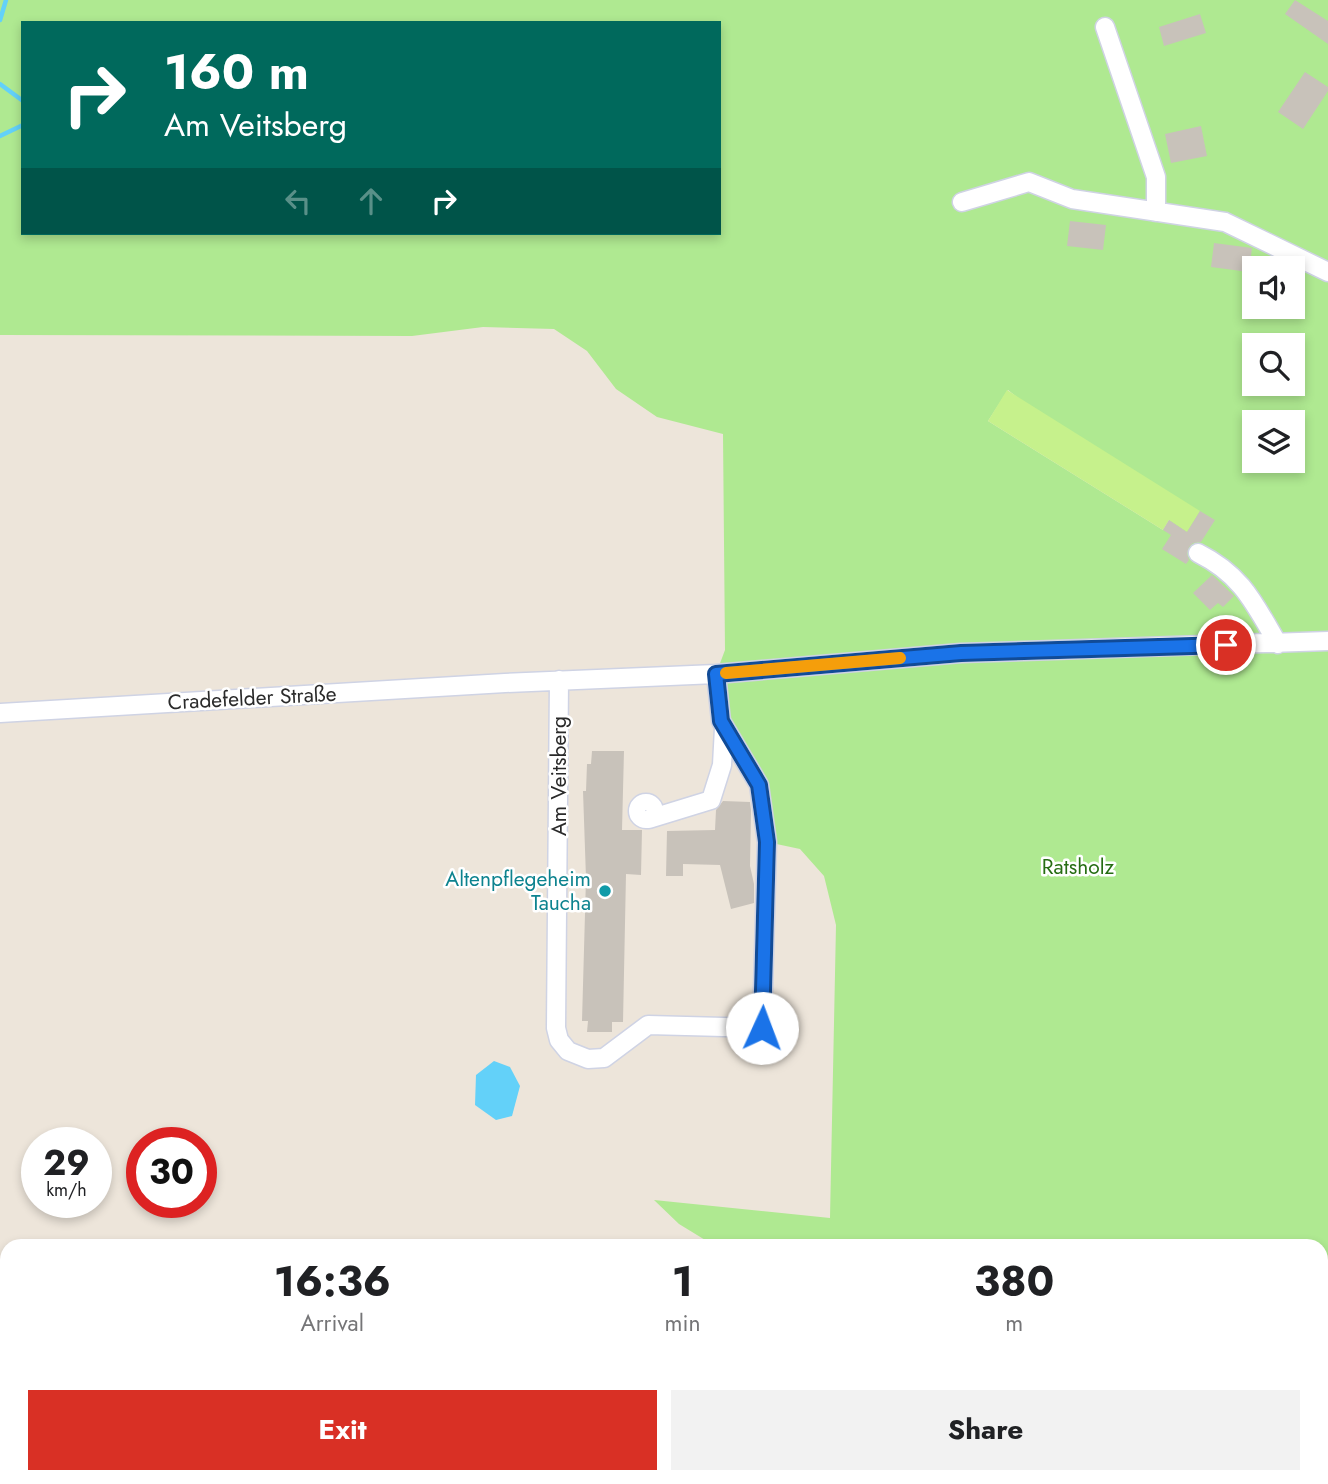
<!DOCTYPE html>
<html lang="en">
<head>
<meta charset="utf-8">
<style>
  :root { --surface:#fff; --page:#f2f2f2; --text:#202124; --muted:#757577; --accent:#d93025 }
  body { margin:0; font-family:Jost,sans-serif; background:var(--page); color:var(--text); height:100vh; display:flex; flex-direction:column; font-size:26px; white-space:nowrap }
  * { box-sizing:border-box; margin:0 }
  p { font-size:23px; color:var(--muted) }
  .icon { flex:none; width:38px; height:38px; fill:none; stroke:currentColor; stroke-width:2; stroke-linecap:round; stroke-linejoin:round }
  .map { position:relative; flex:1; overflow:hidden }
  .drawer { position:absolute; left:0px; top:1239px; width:1328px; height:245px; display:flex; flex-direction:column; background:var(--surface); border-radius:21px 21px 0 0; box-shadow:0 4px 10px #0003 }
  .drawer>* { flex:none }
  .guide { position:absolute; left:21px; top:21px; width:700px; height:214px; border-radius:0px; box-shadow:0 4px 10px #0003; background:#00695c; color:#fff; overflow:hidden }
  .controls { position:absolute; left:1242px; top:256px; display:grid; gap:14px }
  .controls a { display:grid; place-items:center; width:63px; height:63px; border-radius:0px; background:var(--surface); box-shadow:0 4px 10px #0003; font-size:35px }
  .speed { position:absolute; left:21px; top:1127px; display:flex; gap:14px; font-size:35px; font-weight:700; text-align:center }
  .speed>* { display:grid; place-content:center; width:91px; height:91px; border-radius:50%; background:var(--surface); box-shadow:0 4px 10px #0003; line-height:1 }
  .speed small { font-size:18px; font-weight:400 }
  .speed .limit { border:10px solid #d22; background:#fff; color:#111 }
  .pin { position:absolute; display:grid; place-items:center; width:60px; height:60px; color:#fff; margin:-30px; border:4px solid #fff; border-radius:50%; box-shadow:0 2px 7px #0007 }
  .me { position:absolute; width:77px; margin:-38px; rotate:2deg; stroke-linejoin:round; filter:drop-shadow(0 0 5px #0008) }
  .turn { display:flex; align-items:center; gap:24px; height:147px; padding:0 28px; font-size:32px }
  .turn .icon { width:91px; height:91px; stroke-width:2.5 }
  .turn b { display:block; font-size:49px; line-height:60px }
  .lanes { display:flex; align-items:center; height:66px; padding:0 28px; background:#0003; justify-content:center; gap:35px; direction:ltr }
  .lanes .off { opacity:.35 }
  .eta { display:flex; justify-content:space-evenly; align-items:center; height:119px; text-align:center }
  .eta b { font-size:42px; font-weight:700; line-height:49px }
  .action { display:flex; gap:14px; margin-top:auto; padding:14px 28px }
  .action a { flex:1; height:80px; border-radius:0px; background:var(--accent); color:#fff; font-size:28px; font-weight:700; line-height:80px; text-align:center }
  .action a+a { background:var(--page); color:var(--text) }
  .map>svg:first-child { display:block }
  .green { fill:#afe991; fill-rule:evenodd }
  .pitch { fill:#c6f18c }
  .water { fill:#63d1f9 }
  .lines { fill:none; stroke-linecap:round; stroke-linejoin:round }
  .stream { stroke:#63d1f9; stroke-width:4.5 }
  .building { fill:#c8c2ba }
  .minor-casing { stroke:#cfd3e4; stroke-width:21 }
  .minor { stroke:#fff; stroke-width:18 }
  .route-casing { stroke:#114b97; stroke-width:18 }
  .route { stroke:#1a73e8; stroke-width:12 }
  .slow { stroke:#f59e0b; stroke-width:12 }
  .culture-dot { fill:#0f9aa8; stroke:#fff; stroke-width:2.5 }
  .labels { text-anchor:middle; stroke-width:5; stroke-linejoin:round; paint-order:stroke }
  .street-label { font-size:21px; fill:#2a2a2a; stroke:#fff }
  .park-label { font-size:21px; fill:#266d13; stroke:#fff }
  .culture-label { font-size:21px; fill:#0d838f; stroke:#fff; text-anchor:end }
</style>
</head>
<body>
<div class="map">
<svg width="1328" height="1484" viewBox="0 0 1328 1484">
  <rect width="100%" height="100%" fill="#ede5da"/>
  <!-- green -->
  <path class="green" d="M0 0H1328V1484H907L911 1477H1321V1246H715L679 1224 654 1200 830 1218 836 925 824 876 800 849 767 842 759 785 721 721 716 674 725 650 723 434 657 417 616 389 587 351 554 329 483 327 412 336 0 335ZM23 23H719V233H23ZM1255 268H1293V306H1255ZM1255 345H1293V383H1255ZM1008 390 1169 520 1163 530 988 421ZM1255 422H1293V460H1255Z
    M253 1477H416L415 1484H253Z"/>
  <!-- pitch -->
  <path class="pitch" d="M1007 390 1200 511 1187 532 1169 520 1163 530 988 421Z"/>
  <!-- water -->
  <path class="water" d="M494 1061 510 1067 520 1086 512 1116 496 1120 475 1105 476 1075Z"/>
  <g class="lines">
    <!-- stream -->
    <path class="stream" d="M0 20 6 0
      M0 84 23 101
      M0 136 23 125"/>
  </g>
  <!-- building -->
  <path class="building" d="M1295 0 1328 21V44L1285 14Z
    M1200 14 1206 33 1164 46 1159 27Z
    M1305 72 1328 87V91L1303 129 1278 112Z
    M1201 126 1207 156 1171 163 1165 134Z
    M1070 221 1106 225 1103 250 1067 246Z
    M1214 243 1252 248 1249 272 1211 267Z
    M1200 511 1215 520 1201 542 1193 543 1189 547 1187 554 1189 560 1186 564 1162 549 1171 535 1163 530 1169 520 1187 532Z
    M1212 575 1234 596 1223 607 1218 603 1210 610 1193 593Z
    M592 751H624L622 830H642L641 875 626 874 623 1022H612V1032H587L588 1021H582L586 878 583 791H586L587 764H591Z
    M723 801 750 802 751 810 750 866 754 884V903L731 909 720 865 683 864V876H666L667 831 715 830 716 810Z"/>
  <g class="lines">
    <defs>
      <path id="minor" d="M1105 27 1156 177V212
        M962 202 1029 182 1072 199 1225 222 1328 272
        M1198 553C1242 575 1254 603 1278 644
        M559 680 556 1028 559 1040 568 1051 588 1059 604 1058 648 1025 762 1028 767 842 759 785 721 721 716 674
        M0 713 505 683 716 674 961 653 1328 641
        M638 811a8 8 0 1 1 16 0a8 8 0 1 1-16 0Z
        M649 819 711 800 722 765 724 728
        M0 1407H7
        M250 1477V1484
        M635 1477 646 1484
        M499 1484V1477"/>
    </defs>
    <!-- minor casing -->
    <use href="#minor" class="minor-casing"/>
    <!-- minor -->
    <use href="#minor" class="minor"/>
  </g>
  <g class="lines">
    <defs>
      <path id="route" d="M762 1028 767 842 759 785 721 721 716 674 961 653 1226 645"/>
    </defs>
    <!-- route casing -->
    <use href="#route" class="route-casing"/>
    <!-- route -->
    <use href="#route" class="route"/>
    <!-- slow -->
    <path class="slow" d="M726 673 900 658"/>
  </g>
  <!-- markers -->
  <circle class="culture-dot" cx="605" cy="891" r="7"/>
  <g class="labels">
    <!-- street labels -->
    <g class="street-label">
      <text transform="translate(252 698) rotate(-3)" y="7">Cradefelder Straße</text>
      <text transform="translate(559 776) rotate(-90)" y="7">Am Veitsberg</text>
    </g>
    <!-- park labels -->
    <g class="park-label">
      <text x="1078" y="874">Ratsholz</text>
    </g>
    <!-- culture labels -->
    <g class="culture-label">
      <text x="591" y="886">Altenpflegeheim<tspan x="591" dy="24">Taucha</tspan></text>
    </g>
  </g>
</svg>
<div class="controls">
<a><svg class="icon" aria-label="sound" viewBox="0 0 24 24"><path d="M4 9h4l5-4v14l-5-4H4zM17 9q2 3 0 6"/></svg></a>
<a><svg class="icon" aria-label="search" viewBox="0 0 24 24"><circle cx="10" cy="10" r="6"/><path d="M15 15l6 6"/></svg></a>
<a><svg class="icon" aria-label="layers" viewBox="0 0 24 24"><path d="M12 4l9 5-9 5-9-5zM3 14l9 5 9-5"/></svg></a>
</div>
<div class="speed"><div>29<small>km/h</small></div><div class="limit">30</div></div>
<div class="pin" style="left:1226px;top:645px;background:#d93025"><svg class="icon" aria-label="arrive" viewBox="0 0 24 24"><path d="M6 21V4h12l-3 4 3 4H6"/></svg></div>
<svg class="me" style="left:762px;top:1028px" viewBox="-20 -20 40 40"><circle r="19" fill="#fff"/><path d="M0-13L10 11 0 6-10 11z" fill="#1a73e8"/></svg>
<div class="guide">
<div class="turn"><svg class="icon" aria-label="right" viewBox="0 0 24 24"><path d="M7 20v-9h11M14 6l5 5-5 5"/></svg><div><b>160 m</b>Am Veitsberg</div></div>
<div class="lanes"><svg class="icon off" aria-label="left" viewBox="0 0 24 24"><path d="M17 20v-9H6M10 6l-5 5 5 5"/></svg><svg class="icon off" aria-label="ahead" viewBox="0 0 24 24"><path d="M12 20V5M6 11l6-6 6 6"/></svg><svg class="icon" aria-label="right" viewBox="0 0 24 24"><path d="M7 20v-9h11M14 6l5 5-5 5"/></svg></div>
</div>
<section class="drawer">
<div class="eta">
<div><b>16:36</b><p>Arrival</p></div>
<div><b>1</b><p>min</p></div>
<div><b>380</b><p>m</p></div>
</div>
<div class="action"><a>Exit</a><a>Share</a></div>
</section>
</div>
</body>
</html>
